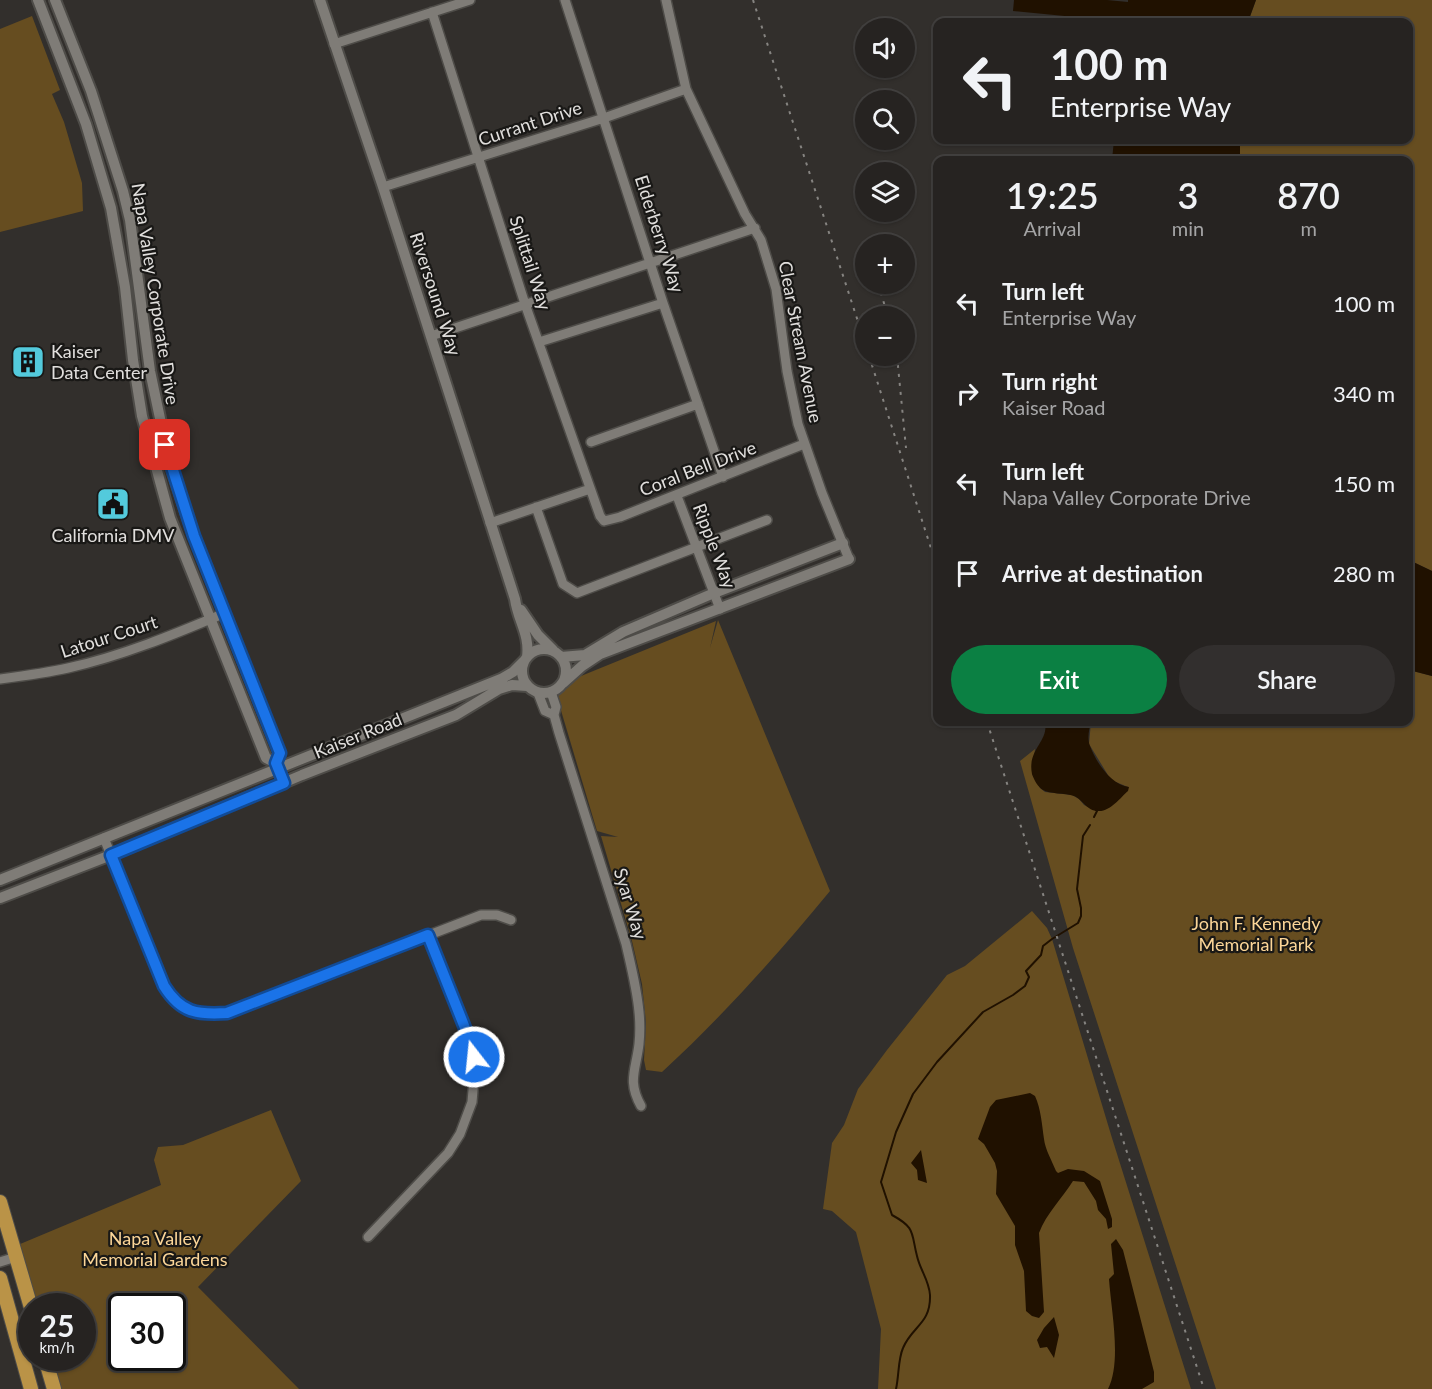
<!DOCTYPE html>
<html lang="en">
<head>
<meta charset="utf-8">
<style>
  :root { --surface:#262321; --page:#322f2e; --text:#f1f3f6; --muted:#a4a4a5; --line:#42403f; --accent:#0b8043 }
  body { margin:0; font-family:Lato,sans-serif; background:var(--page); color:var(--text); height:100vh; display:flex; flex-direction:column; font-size:22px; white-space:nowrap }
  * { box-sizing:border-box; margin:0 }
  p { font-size:20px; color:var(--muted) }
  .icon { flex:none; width:33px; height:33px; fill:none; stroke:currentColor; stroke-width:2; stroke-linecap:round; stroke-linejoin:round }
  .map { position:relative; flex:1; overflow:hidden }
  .side { position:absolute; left:933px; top:156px; width:480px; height:570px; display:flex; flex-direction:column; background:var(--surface); border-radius:12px; box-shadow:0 2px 4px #0004,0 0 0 2px var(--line) }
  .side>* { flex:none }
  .guide { position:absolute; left:933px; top:18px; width:480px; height:126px; border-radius:12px; box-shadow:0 2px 4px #0004,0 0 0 2px var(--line); background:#262321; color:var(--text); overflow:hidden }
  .buttons { position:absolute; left:855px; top:18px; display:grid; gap:12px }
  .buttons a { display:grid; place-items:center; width:60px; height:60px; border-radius:50%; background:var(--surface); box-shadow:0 2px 4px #0004,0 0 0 2px var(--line); font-size:30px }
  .speed { position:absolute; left:18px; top:1293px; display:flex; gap:12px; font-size:30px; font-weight:700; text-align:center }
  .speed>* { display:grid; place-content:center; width:78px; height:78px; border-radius:50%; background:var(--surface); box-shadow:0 2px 4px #0004,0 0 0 2px var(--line); line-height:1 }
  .speed small { font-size:15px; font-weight:400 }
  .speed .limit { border:3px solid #111; border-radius:9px; background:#fff; color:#111 }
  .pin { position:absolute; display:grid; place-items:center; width:51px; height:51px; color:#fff; margin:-26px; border-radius:12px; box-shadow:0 3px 9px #0006 }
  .me { position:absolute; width:66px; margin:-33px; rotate:344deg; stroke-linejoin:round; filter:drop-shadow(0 0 4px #0008) }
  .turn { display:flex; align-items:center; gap:21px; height:126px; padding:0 18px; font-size:27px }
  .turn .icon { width:78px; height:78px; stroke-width:2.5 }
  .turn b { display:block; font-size:42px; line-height:51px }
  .eta { display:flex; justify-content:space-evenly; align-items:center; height:102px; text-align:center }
  .eta b { font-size:36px; font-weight:600; line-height:42px }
  .action { display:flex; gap:12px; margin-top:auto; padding:12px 18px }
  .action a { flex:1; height:69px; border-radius:36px; background:var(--accent); color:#fff; font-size:24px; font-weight:600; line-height:69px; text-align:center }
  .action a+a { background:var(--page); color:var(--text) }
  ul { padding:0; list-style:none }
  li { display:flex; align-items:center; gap:18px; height:90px; padding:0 18px }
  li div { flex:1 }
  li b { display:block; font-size:22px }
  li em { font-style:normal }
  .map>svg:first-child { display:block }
  .green { fill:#664d20; fill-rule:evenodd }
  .water { fill:#201100 }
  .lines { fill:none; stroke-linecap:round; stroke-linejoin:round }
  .stream { stroke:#201100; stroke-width:2 }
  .minor-casing { stroke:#4e4c48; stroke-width:12 }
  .tertiary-casing { stroke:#4e4c48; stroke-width:14 }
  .primary-casing { stroke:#4e4c48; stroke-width:16 }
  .minor { stroke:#7f7c77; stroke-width:9 }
  .tertiary { stroke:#7f7c77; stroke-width:10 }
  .primary { stroke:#ba9347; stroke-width:14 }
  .rail { stroke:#868481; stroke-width:2; stroke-dasharray:3 6; stroke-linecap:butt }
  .route-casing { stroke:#114b97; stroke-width:15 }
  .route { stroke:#1a73e8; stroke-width:10 }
  .labels { text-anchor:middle; stroke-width:4.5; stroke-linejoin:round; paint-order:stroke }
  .street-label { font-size:18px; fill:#e1dfdd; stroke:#191816 }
  .poi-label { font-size:18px; fill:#e1dfdd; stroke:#191816; text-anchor:start }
  .park-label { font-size:18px; fill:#fcd698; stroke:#191816 }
</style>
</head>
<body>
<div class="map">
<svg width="1432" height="1389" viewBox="0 0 1432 1389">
  <rect width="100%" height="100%" fill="#322f2c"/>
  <!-- green -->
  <path class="green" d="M1256 0H1432V571L1409 560 1408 160H1240V140H1408V22H1248Z
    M32 16 60 90 52 94 64 122 82 183 83 211 0 232V29Z
    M718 620 830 891C778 954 723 1016 662 1072L646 1070 644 1060 646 1023 642 984 632 941 601 836 618 837 597 831 554 687 716 621 710 648Z
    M1409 670 1432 676V1389H1216L1073 948 1020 761 1035 749 1032 774 1040 788 1045 792 1072 795 1079 799 1084 805 1097 811 1128 787 1111 780 1089 744 1091 722H1408Z
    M1032 911 1047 928 1052 939 1112 1138 1191 1389H878L881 1329 856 1232 832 1211 823 1209 832 1143 844 1125 858 1089 887 1050 947 975 965 966Z
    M271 1110 301 1181 198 1287 299 1389H54L45 1358H82V1306H32L13 1247 161 1185 154 1160 158 1147 183 1145ZM122 1306H172V1358H122Z"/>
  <!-- water -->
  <path class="water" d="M1014 0H1107L1128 2V0H1256L1248 22H1126L1013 11Z
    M1114 140H1240V160H1112Z
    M1409 560 1432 571V676L1409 670Z
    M1045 722H1091C1089 729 1087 739 1090 746 1096 762 1111 785 1129 787L1128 791C1120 798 1110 812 1098 811 1087 811 1083 800 1074 796 1065 793 1049 794 1043 790 1038 787 1034 780 1032 774 1027 749 1049 742 1045 722Z
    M1030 1093 1035 1096C1041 1109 1042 1125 1044 1139 1045 1149 1052 1161 1056 1171L1058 1173 1068 1169 1084 1171 1100 1181 1112 1219V1227L1108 1229 1106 1219 1098 1210 1096 1201 1084 1182 1073 1181C1063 1197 1046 1214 1039 1233L1044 1312 1039 1318 1032 1316 1026 1311 1024 1271 1015 1245V1226L996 1194 997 1171 995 1163 984 1144 978 1139 990 1107 996 1100Z
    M921 1150 927 1183 918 1180 917 1170 911 1163Z
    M1116 1239 1123 1250 1154 1372V1382L1142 1389H1108C1122 1362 1111 1310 1109 1279L1114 1274 1111 1244Z
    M1054 1317 1059 1335 1054 1358 1047 1347 1040 1348 1037 1340 1044 1328Z"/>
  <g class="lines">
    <!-- stream -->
    <path class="stream" d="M1094 817 1097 811 1096 809
      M896 1389C899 1376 898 1359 903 1348 912 1326 931 1324 930 1295 929 1280 920 1270 917 1256 911 1233 916 1228 892 1215L881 1182 896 1132 913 1094 937 1062 983 1012 1013 995 1025 986 1029 977 1026 971 1041 955 1043 946 1052 939 1078 923 1081 916V908L1077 889 1083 836 1090 825"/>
    <defs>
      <path id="minor" d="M565 0 663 303 723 477
        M666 0 686 89 745 214 761 240 776 289 787 371 798 424 822 493 849 559
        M432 12 525 304 600 516 604 521 620 517 804 444
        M334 44 470 0
        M383 187 604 118 686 89
        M431 336 755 228
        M539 342 663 303
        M591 442 698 404
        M677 496 720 609
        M536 507 563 584 577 593 767 520
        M490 523 590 489
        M0 679C23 676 46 673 68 668 122 656 175 634 225 613
        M551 692 556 707 554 715 559 733 626 944C631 966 637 989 639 1012 640 1022 640 1034 639 1044 636 1070 627 1081 641 1106
        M538 693 545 711 554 715
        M104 838 164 986C181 1013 197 1015 227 1013L481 915H497L511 920
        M368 1237 448 1153 460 1134 472 1102 475 1067 471 1044 428 935
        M0 1262 16 1257"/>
      <path id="tertiary" d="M38 0 86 124 111 208 125 287 133 360 142 416 170 518 266 758 276 763
        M55 0 91 91 123 191 130 220 150 371 169 461 194 536 280 754 276 763 283 783
        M320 0 383 187 515 599C518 621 530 634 527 657
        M521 610 538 635 553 650
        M522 671a22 22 0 1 1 44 0a22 22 0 1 1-44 0Z
        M561 657 585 655 623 632 714 593 843 543
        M563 683 582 666 600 654 849 559
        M0 880 501 679 513 672 524 661
        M0 898 111 855 302 775 456 715 499 689 512 685 527 686"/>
      <path id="primary" d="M0 1202 32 1311
        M0 1278 31 1389
        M45 1358 54 1389"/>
    </defs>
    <!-- minor casing -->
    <use href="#minor" class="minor-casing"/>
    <!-- tertiary casing -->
    <use href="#tertiary" class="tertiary-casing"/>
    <!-- primary casing -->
    <use href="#primary" class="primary-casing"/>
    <!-- minor -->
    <use href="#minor" class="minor"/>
    <!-- tertiary -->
    <use href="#tertiary" class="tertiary"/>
    <!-- primary -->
    <use href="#primary" class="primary"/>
    <!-- rail -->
    <path class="rail" d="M753 0 866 346
      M878 284 888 316
      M869 356 938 570
      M897 356 906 448
      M987 722 1204 1389"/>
  </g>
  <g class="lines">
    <defs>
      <path id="route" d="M165 445 194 536 280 753 276 763 284 783 111 855 164 986C181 1013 197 1015 227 1013L428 935 465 1028 474 1057"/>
    </defs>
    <!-- route casing -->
    <use href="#route" class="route-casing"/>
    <!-- route -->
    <use href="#route" class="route"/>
  </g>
  <!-- icons -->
  <defs>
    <symbol id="building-square" viewBox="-11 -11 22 22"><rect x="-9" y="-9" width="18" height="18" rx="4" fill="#53cadc" stroke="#191816"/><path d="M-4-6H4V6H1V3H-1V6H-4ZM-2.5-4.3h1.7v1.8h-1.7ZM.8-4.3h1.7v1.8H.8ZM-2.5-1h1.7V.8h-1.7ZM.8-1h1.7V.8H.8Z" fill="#111"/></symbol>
    <symbol id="civic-square" viewBox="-11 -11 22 22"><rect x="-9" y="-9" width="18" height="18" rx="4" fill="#53cadc" stroke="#191816"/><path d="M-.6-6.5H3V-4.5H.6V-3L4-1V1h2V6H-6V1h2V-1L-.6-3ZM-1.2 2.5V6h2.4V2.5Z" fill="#111"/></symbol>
  </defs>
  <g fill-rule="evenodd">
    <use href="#building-square" x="9" y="343" width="38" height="38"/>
    <use href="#civic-square" x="94" y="485" width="38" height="38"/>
  </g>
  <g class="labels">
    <!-- street labels -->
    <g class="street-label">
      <text transform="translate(530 124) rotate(-18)" y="6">Currant Drive</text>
      <text transform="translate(659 234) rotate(72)" y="6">Elderberry Way</text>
      <text transform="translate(530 263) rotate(72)" y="6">Splittail Way</text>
      <text transform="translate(155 294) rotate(81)" y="6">Napa Valley Corporate Drive</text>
      <text transform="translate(435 294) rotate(72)" y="6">Riversound Way</text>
      <text transform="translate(800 342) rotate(79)" y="6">Clear Stream Avenue</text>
      <text transform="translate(698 469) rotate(-21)" y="6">Coral Bell Drive</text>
      <text transform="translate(714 546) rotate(69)" y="6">Ripple Way</text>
      <text transform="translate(109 637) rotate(-18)" y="6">Latour Court</text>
      <text transform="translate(358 736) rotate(-22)" y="6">Kaiser Road</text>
      <text transform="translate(630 904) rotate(73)" y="6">Syar Way</text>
    </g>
    <!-- poi labels -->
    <g class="poi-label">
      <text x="51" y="358">Kaiser<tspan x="51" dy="21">Data Center</tspan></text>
      <text x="113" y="542" text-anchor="middle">California DMV</text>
    </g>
    <!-- park labels -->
    <g class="park-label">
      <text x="1256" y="930">John F. Kennedy<tspan x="1256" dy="21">Memorial Park</tspan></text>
      <text x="155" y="1245">Napa Valley<tspan x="155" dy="21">Memorial Gardens</tspan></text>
    </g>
  </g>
</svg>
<div class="buttons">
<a><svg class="icon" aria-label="sound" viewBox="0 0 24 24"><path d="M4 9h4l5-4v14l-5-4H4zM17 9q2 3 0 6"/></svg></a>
<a><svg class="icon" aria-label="search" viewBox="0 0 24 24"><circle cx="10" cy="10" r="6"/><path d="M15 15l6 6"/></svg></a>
<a><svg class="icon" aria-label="layers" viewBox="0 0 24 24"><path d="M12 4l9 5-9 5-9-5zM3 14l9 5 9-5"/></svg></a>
<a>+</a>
<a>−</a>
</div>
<div class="speed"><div>25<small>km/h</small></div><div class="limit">30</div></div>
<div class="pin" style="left:165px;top:445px;background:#d93025"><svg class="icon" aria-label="arrive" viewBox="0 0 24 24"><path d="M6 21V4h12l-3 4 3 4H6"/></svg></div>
<svg class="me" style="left:474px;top:1057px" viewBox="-20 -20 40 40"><circle r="17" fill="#1a73e8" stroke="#fff" stroke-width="3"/><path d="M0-11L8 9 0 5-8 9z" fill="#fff"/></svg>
<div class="guide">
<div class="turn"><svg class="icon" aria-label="left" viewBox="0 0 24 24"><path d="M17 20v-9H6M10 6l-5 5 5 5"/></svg><div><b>100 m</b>Enterprise Way</div></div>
</div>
<section class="side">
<div class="eta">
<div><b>19:25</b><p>Arrival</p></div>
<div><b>3</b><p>min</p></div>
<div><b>870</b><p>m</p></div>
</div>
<ul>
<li><svg class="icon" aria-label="left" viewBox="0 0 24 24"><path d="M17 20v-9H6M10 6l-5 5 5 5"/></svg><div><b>Turn left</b><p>Enterprise Way</p></div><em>100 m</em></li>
<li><svg class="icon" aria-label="right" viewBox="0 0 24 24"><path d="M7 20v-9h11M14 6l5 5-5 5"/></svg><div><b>Turn right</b><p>Kaiser Road</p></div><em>340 m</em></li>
<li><svg class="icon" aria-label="left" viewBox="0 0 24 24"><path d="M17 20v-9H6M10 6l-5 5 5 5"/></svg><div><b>Turn left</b><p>Napa Valley Corporate Drive</p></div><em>150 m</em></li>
<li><svg class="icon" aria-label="arrive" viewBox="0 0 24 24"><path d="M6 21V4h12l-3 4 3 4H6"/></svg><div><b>Arrive at destination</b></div><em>280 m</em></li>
</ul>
<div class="action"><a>Exit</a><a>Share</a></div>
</section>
</div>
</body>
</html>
